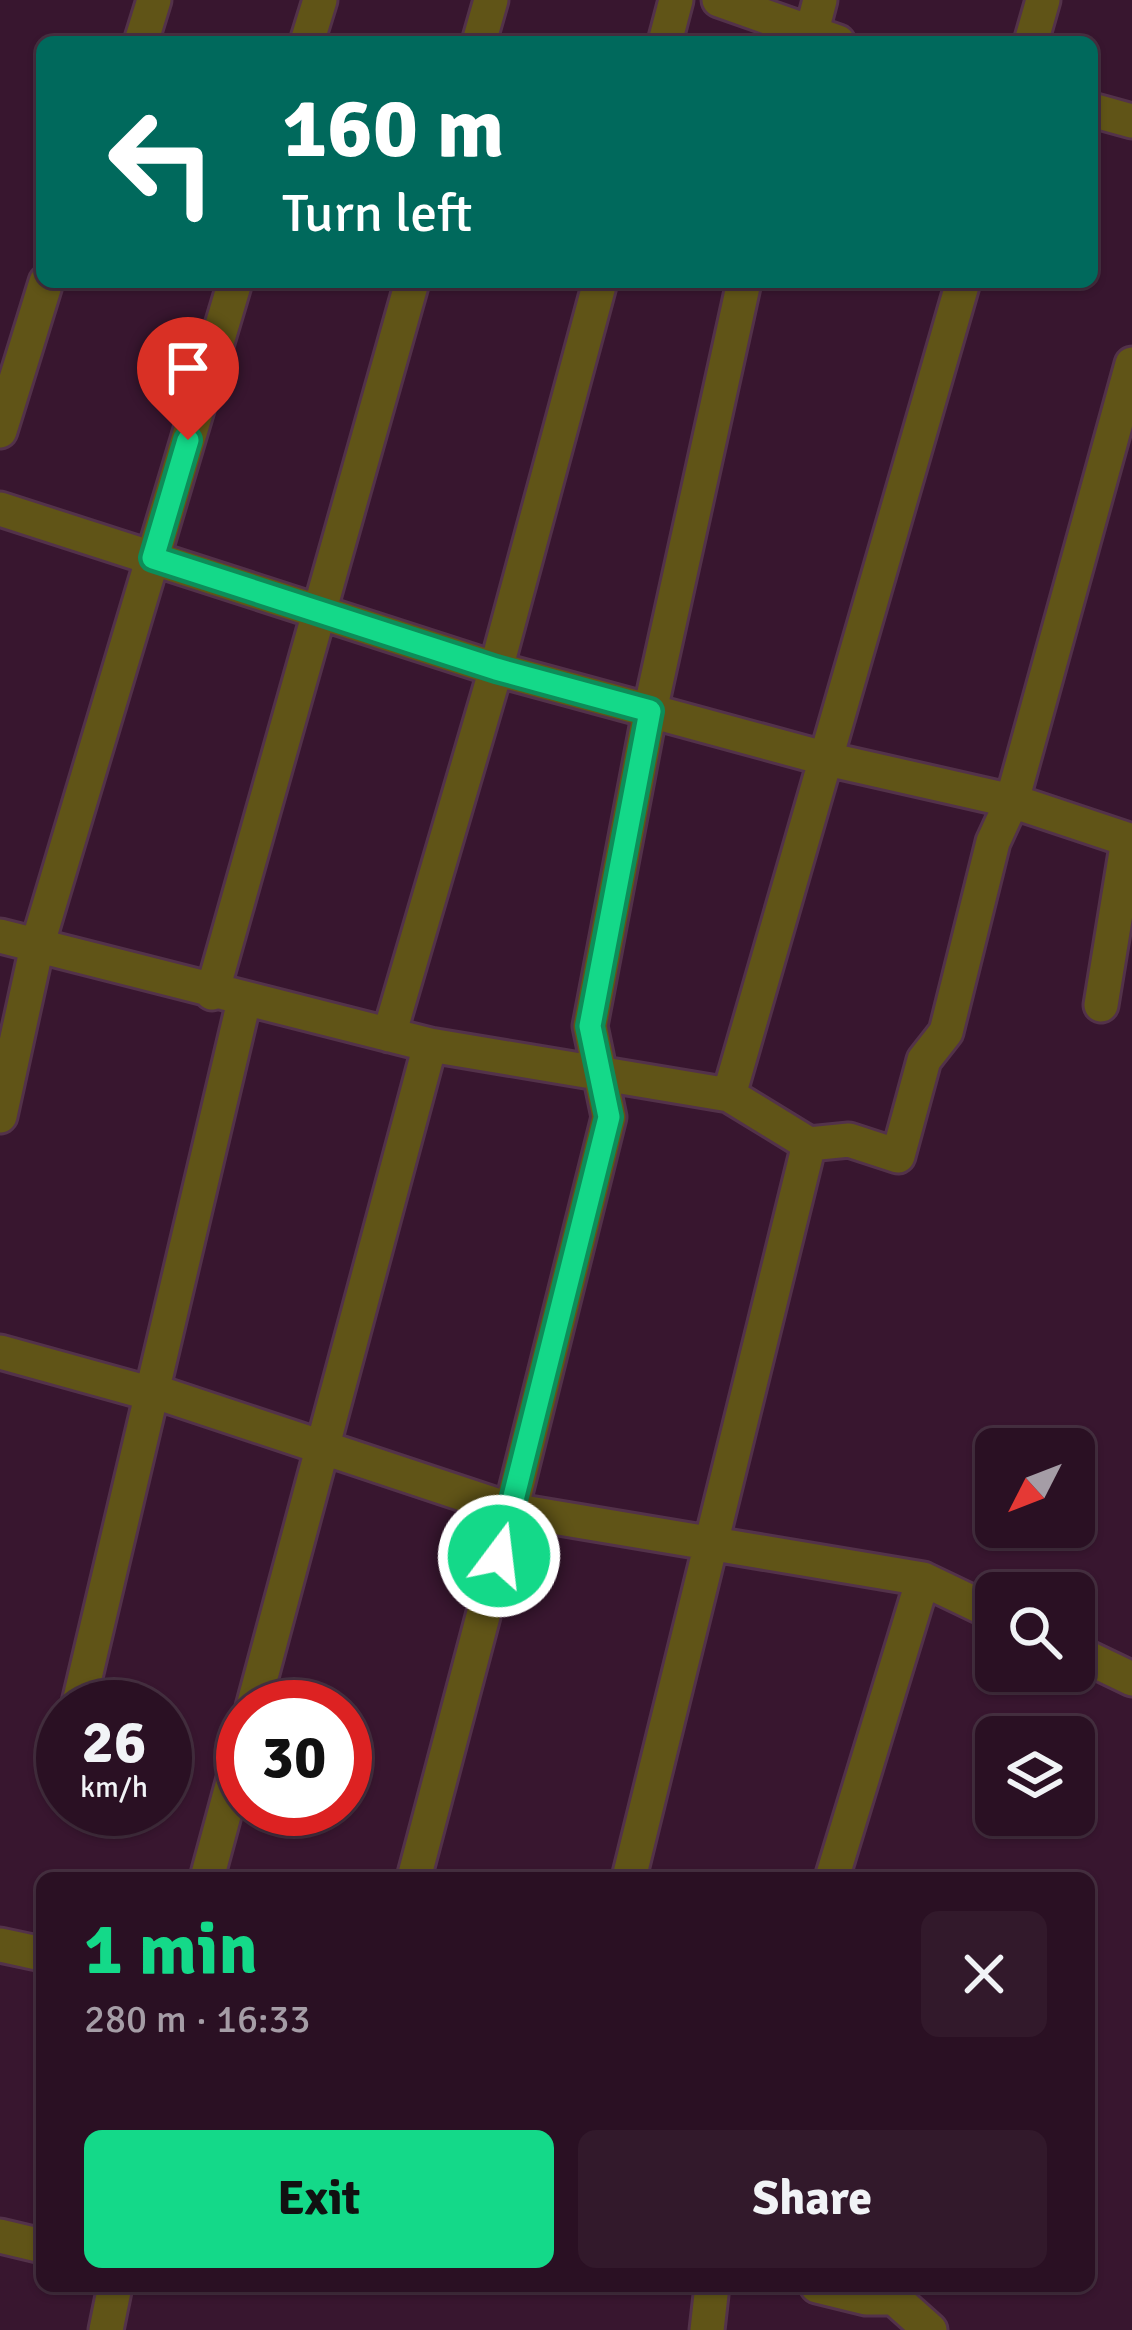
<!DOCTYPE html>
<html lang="en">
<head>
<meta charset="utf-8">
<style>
  :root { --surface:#2a1023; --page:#32192b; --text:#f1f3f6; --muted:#a59da6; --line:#463041; --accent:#14d989 }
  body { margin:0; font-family:Signika,sans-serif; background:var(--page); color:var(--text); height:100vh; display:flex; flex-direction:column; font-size:45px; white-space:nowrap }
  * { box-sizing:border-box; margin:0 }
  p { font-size:39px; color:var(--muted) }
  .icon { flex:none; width:66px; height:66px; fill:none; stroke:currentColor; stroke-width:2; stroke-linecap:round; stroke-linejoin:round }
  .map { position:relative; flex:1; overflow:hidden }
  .drawer { position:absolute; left:36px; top:1872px; width:1059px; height:420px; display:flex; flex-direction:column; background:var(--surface); border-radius:18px; box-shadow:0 3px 9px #0004,0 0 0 3px var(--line) }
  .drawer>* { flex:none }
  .banner { position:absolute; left:36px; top:36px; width:1062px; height:252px; border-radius:18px; box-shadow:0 3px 9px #0004,0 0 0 3px var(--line); background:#00695c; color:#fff; overflow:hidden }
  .needle { width:78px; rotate:228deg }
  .tools { position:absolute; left:975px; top:1428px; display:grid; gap:24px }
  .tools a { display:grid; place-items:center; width:120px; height:120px; border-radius:18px; background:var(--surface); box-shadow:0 3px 9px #0004,0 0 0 3px var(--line); font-size:60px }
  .speed { position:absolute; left:36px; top:1680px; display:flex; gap:24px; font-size:60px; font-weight:700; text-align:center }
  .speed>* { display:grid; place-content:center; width:156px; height:156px; border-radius:50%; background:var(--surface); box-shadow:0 3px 9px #0004,0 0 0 3px var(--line); line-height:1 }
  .speed small { font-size:30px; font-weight:400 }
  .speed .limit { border:18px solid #d22; background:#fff; color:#111 }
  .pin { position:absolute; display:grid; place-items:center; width:102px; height:102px; color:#fff; margin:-123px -51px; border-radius:50% 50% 50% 0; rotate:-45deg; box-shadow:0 0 12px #0007 }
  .pin .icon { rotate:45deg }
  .me { position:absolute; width:132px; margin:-66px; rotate:15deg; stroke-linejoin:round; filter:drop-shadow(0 0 9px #0008) }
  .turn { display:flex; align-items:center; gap:42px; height:252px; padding:0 48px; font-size:54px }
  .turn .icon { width:156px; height:156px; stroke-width:2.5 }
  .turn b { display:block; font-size:84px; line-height:102px }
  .round { display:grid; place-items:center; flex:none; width:126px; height:126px; border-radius:18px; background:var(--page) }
  .summary { display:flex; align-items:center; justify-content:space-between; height:204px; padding:0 48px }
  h1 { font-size:72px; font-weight:800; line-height:90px; color:var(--accent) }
  .button { display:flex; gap:24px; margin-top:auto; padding:24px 48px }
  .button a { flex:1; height:138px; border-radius:18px; background:var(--accent); color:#111; font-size:48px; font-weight:800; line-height:138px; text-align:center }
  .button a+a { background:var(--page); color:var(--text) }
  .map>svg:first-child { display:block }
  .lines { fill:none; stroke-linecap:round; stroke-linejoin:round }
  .minor-casing { stroke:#53324a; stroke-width:39 }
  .minor { stroke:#605417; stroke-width:33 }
  .route-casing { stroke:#0d8d59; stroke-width:30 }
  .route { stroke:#14d989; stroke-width:21 }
</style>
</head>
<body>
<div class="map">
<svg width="1132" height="2330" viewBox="0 0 1132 2330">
  <rect width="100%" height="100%" fill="#38162f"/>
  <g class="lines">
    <defs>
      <path id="minor" d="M719 0 838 42
        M141 42 154 0
        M307 42 320 0
        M479 42 491 0
        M665 42 676 0
        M809 42 820 0
        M1031 42 1043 0
        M1092 110 1132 121
        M744 282 650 711 590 1026 609 1117 511 1510 923 1579 996 1614
        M0 431 46 282
        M0 509 496 669 827 759 1012 801 1132 841
        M0 936 430 1045 253 1707
        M212 993 412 282
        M1101 1005 1128 840
        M389 1035 496 669 600 282
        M430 1045 729 1095 809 1144 849 1140 898 1156 924 1060 946 1032 993 842 1012 801 1132 364
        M729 1095 963 282
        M0 1116 37 946 235 282
        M0 1352 152 1394 153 1391 511 1510 414 1878
        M1074 1651 1132 1679
        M78 1707 244 1001
        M207 1878 243 1745
        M629 1878 809 1144
        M832 1878 923 1579
        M0 1945 42 1954
        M0 2236 42 2246
        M817 2286 866 2298H894L930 2330
        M106 2330 115 2286
        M707 2330 712 2286"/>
    </defs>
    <!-- minor casing -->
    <use href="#minor" class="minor-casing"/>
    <!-- minor -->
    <use href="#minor" class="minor"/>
  </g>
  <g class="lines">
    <defs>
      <path id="route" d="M188 440 153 558 496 669 650 711 590 1026 609 1117 499 1556"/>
    </defs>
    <!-- route casing -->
    <use href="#route" class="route-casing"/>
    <!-- route -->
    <use href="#route" class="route"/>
  </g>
</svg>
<div class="tools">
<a><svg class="needle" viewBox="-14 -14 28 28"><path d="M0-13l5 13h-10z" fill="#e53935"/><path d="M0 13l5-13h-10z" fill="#a59da6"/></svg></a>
<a><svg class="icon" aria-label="search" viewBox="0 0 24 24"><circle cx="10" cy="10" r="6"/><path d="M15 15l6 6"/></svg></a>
<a><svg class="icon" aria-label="layers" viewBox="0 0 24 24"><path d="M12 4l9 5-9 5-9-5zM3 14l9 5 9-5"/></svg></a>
</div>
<div class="speed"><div>26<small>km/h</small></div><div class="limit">30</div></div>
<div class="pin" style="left:188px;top:440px;background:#d93025"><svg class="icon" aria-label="arrive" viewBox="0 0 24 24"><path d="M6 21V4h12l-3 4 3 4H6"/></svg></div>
<svg class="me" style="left:499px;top:1556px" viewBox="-20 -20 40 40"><circle r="17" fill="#14d989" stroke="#fff" stroke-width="3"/><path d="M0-11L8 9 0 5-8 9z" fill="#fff"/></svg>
<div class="banner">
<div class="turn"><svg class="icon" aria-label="left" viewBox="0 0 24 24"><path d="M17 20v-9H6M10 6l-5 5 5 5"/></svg><div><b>160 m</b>Turn left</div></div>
</div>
<section class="drawer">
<div class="summary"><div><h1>1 min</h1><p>280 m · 16:33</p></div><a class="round"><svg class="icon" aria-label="close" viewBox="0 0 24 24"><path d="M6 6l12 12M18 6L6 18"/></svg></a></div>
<div class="button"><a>Exit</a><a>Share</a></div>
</section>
</div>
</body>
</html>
